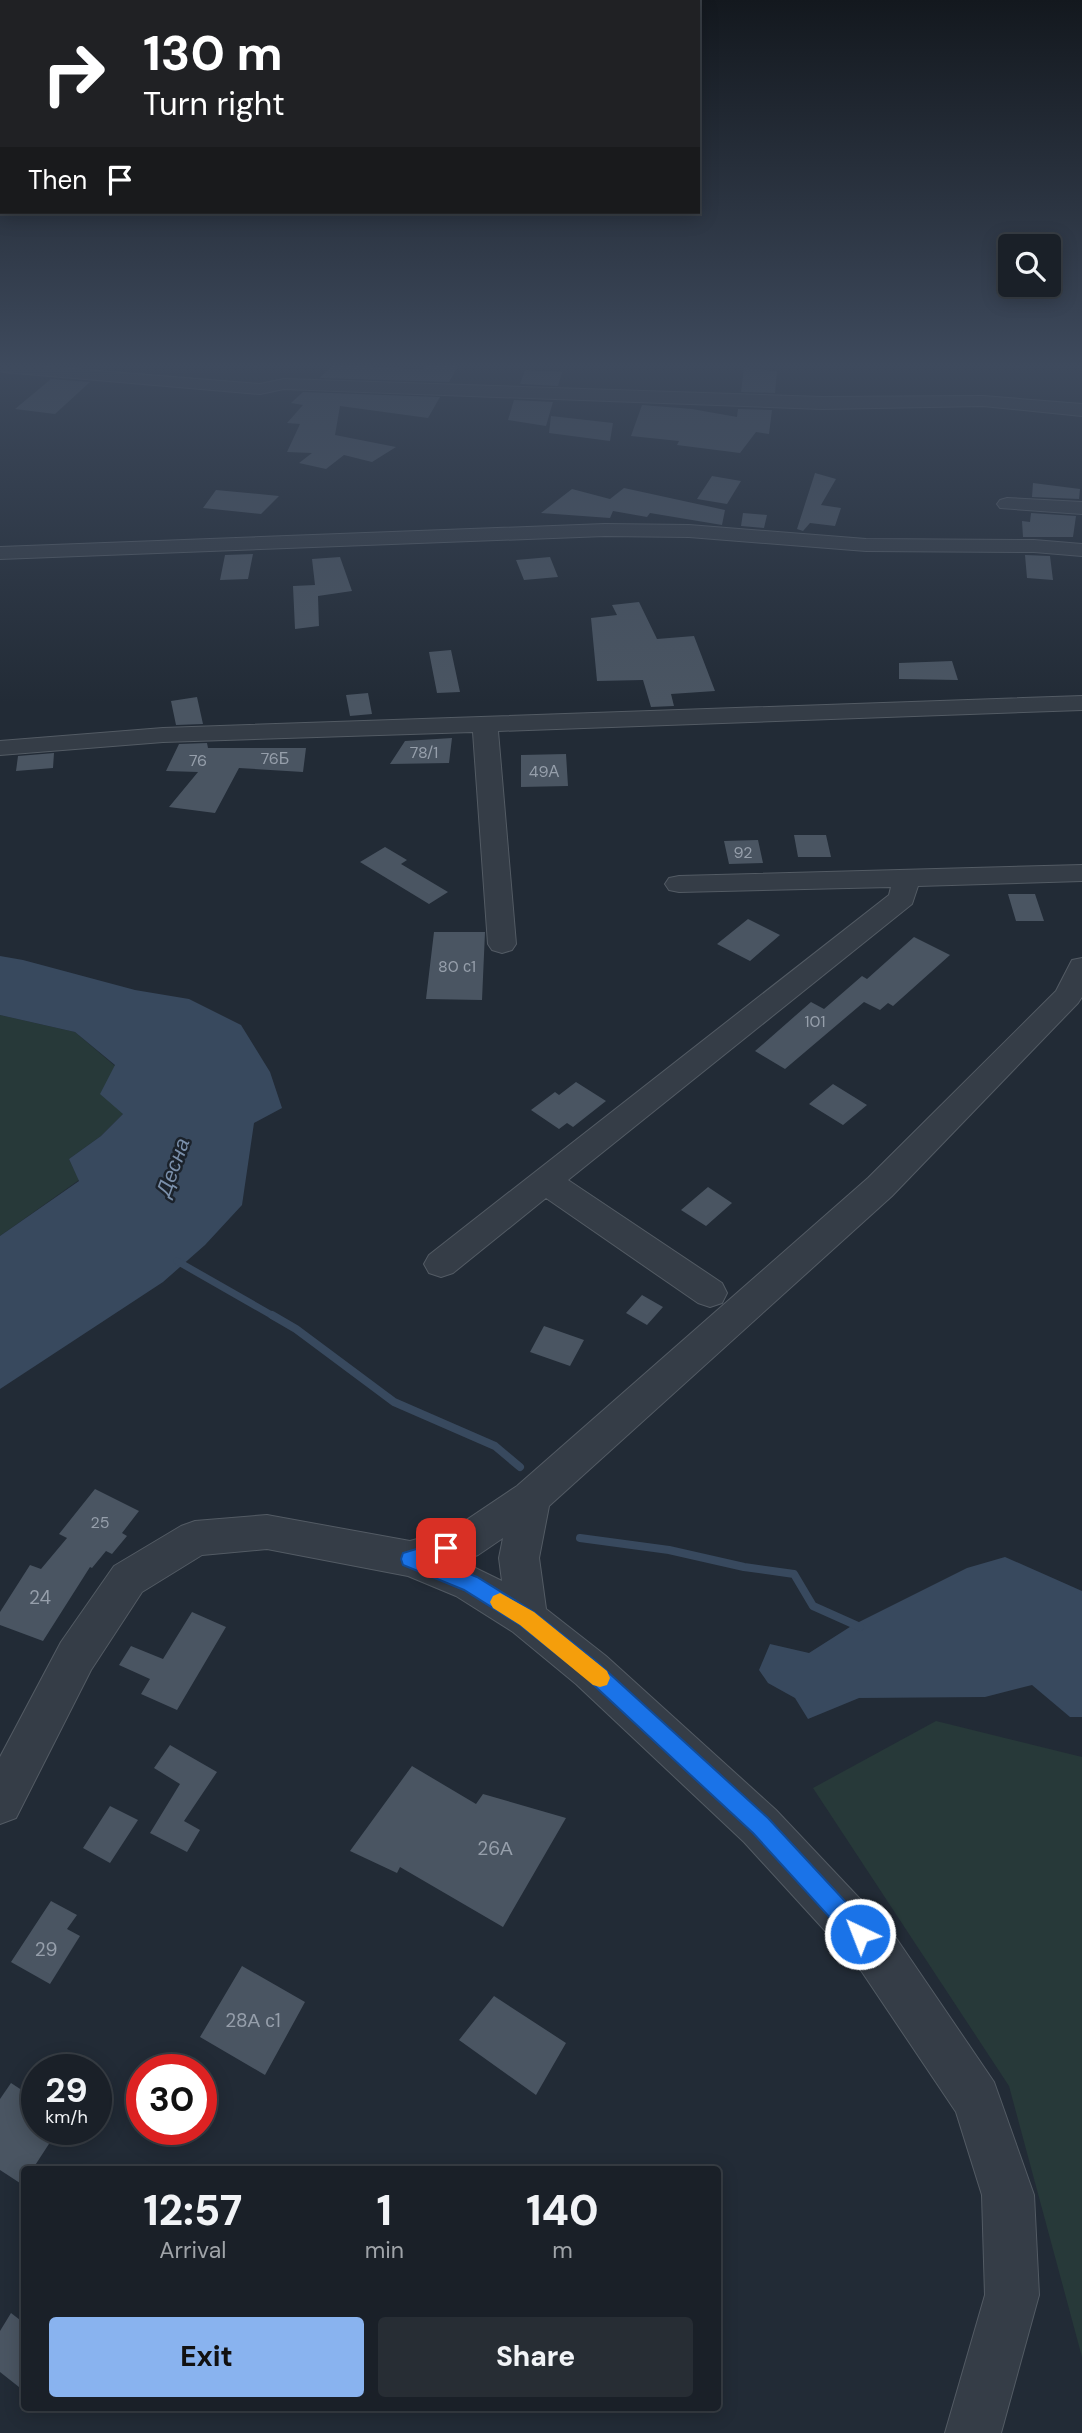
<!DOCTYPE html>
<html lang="en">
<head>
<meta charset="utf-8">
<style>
  :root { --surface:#1a2028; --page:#272d34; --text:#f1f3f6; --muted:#9fa3a8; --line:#383e45; --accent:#89b3ef }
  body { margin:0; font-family:"DM Sans",sans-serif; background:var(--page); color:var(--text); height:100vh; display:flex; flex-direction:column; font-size:26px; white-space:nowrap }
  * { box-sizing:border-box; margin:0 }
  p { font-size:23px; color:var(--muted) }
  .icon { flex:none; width:38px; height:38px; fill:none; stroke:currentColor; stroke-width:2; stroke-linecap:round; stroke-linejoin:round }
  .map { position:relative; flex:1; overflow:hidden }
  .details { position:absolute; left:21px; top:2166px; width:700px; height:245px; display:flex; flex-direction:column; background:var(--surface); border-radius:7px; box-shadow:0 4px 18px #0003,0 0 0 2px var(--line) }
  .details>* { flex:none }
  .hud { position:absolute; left:0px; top:0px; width:700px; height:214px; box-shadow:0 4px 18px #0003,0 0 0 2px var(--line); background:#202124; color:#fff; overflow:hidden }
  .buttons { position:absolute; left:998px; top:234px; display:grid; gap:14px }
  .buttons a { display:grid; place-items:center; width:63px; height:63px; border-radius:7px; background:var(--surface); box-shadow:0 4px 18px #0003,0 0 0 2px var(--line); font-size:35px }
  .speed { position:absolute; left:21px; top:2054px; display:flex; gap:14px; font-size:35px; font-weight:700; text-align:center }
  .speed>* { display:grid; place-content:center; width:91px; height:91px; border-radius:50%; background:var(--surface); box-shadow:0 4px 18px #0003,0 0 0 2px var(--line); line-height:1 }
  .speed small { font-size:18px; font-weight:400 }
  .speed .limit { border:10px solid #d22; background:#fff; color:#111 }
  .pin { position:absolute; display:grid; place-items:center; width:60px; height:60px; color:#fff; margin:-30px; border-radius:14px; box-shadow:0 4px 10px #0006 }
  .me { position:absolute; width:77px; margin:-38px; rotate:317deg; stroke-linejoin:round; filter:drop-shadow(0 0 5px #0008) }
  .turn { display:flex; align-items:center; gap:24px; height:147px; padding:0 28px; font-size:32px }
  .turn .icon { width:91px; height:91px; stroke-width:2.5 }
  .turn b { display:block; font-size:49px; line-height:60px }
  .then { display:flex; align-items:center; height:66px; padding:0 28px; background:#0003; gap:14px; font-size:26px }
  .eta { display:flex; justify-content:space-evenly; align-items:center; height:119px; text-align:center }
  .eta b { font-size:42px; font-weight:800; line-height:49px }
  .cta { display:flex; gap:14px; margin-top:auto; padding:14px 28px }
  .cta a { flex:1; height:80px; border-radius:7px; background:var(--accent); color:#111; font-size:28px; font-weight:800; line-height:80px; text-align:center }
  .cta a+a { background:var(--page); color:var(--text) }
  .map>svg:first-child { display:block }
  .green { fill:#273939 }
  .water { fill:#38495e }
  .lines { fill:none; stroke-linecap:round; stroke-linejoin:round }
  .stream-far1 { stroke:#38495e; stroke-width:7 }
  .stream { stroke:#38495e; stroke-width:8 }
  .building { fill:#4a5562 }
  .minor-casing { stroke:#535b64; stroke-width:2 }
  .minor { fill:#353d47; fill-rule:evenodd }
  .route { fill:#1a73e8; stroke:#114b97; stroke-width:2 }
  .slow { fill:#f59e0b }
  .labels { text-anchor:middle; stroke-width:5; stroke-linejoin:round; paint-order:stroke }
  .number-label { font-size:16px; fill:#969fab }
  .near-number-label { font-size:19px; fill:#969fab }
  .water-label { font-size:21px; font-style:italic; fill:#7a8faa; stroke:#1b222b }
</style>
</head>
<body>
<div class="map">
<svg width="1082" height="2433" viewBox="0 0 1082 2433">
  <rect width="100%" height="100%" fill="#222b36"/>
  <!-- green -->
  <path class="green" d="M0 1015 75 1032 115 1066 123 1114 101 1136 69 1159 79 1180 0 1236Z
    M936 1721 1082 1757V2357L1009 2086 813 1788Z"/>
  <!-- water -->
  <path class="water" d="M0 956 23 960 135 990 189 999 241 1025 270 1072 282 1108 254 1123 242 1205 205 1245 163 1282 0 1389V1236L79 1181 69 1159 101 1136 123 1114 100 1094 115 1065 75 1032 0 1015Z
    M1005 1557 1082 1591V1717H1070L1032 1685 985 1697 859 1698 808 1719 795 1698 768 1683 759 1670 770 1644 809 1653 853 1625 967 1568Z"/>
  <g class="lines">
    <!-- stream-far1 -->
    <path class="stream-far1" d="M177 1261 275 1317"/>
    <!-- stream -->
    <path class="stream" d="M272 1315 296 1329 394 1402 495 1446 520 1467
      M580 1538 669 1550 744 1567 794 1574 813 1606 860 1627"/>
  </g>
  <!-- building -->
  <path class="building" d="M334 364 423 370 427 364 458 366 449 382 319 378Z
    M744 368 777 371 775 393 741 392Z
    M525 370 562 372 558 386 520 384Z
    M51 379 90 382 55 414 15 409Z
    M303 392 440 397 428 418 340 406 335 435 396 447 372 462 344 455 326 469 299 463 312 453 287 452 300 424 287 423 303 405 291 403Z
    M514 400 553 402 546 426 508 420Z
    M642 405 692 409 737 417 738 409 772 410 769 434 756 432 740 453 677 445 679 441 631 436Z
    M551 416 613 423 610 441 549 433Z
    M815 473 836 479 821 505 841 508 835 526 810 523 803 531 797 529Z
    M712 476 741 481 727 504 697 499Z
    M1033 483 1080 489 1079 499 1032 497Z
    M624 488 725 510 722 525 650 513 647 517 613 511 610 518 541 513 572 489 610 499Z
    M216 490 279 496 261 514 203 508Z
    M743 513 767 515 764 528 741 526Z
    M1031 513 1076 516 1073 537H1023L1022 521 1030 522Z
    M253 554 248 579 220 580 225 555Z
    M1025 555 1050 556 1053 580 1027 578Z
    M340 557 352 591 318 596 319 626 295 629 293 586 315 585 312 559Z
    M550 557 558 577 524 580 516 560Z
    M639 602 657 639 694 636 715 691 671 694 674 706 651 707 643 680 597 681 591 618 617 615 612 605Z
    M451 650 460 692 437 693 429 652Z
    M952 661 958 680 899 679V663Z
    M368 693 372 714 350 716 346 695Z
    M197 697 203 724 176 725 171 701Z
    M452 738 449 763 390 764 405 741Z
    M207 743 208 748H306L303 772 239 768 215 813 169 807 198 772 166 771 179 744Z
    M54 753 53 768 16 771 18 756Z
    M566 754 568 786 521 787V755Z
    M794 835H826L831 857H798Z
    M758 840 763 863 729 864 724 841Z
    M385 847 407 860 401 864 448 892 429 904 360 862Z
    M1008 894H1035L1044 921H1016Z
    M748 919 780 935 750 961 717 944Z
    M434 932H485L482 1000 426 999Z
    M914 937 950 955 893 1006 888 1003 880 1010 864 1002 785 1069 755 1051 811 1002 824 1009 862 976 867 979Z
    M576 1082 606 1101 573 1127 567 1123 559 1129 531 1110 555 1092 559 1095Z
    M833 1084 867 1105 843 1125 809 1104Z
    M708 1187 732 1203 706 1226 681 1210Z
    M642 1295 663 1307 647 1325 626 1313Z
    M544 1326 584 1340 570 1366 530 1352Z
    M95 1489 139 1511 122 1533 127 1536 112 1554 106 1551 92 1568 90 1567 43 1641 0 1625V1612L30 1565 41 1569 67 1538 59 1534Z
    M192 1612 226 1627 177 1710 141 1694 150 1679 119 1665 131 1646 163 1659Z
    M170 1745 217 1772 184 1821 200 1830 187 1852 150 1833 180 1784 154 1768Z
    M412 1766 476 1804 483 1794 566 1818 503 1927 400 1867 397 1873 350 1851Z
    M110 1806 138 1820 110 1863 83 1848Z
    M51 1901 77 1915 67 1929 80 1936 50 1984 11 1962Z
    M242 1966 305 2002 265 2075 200 2037Z
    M494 1996 566 2043 536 2095 459 2040Z
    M11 2083 37 2100V2130H58L32 2170H24L23 2185 0 2170V2099Z
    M11 2313 24 2323V2391L0 2372V2331Z"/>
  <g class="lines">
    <defs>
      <path id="minor" d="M0 363 260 384 284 379 822 397 983 396 1082 404V416L983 406 822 409 284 389 260 394 4 372 0 371Z
        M1007 498 1082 502V514L1000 508 997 504 1000 500Z
        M605 524 689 525 866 539 1034 540 1082 544V556L1034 552 866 551 689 537 605 536 0 559V547Z
        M1082 696V710L498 731 516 944 512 950 502 953 492 950 488 944 473 732 163 742 0 755V741L163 728Z
        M1082 865V881L918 886 912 904 568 1180 722 1283 727 1293 722 1303 710 1307 698 1303 546 1198 453 1273 441 1277 429 1273 424 1264 429 1255 889 895 891 887 679 892 669 890 665 884 669 878 679 876Z
        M1082 958V997L1078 1003 892 1196 549 1506 539 1558 546 1609 606 1656 776 1810 894 1935 994 2082 1034 2195 1039 2295 1001 2433H945L985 2295 982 2195 956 2112 860 1969 744 1842 576 1684 513 1632 456 1596 408 1576 267 1549 202 1555 142 1592 91 1670 16 1818 0 1824V1757L61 1642 114 1566 181 1526 195 1521 267 1515 410 1541 453 1529 517 1486 868 1178 1056 991 1072 960ZM503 1538 499 1558 502 1581 461 1561 478 1555Z"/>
    </defs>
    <!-- minor casing -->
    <use href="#minor" class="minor-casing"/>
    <!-- minor -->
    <use href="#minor" class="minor"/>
  </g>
  <!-- sky -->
  <linearGradient id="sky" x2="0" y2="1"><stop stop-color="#13181e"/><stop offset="0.52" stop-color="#3e4a5d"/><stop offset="1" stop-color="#3e4a5d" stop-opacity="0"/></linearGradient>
  <rect width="1082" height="703" fill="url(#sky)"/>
  <!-- route -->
  <path class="route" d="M446 1540 453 1542 455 1548 453 1554 435 1560 477 1577 534 1612 598 1663 768 1818 868 1926 871 1934 868 1942 860 1945 852 1942 753 1833 584 1676 520 1625 464 1590 403 1565 401 1559 403 1553Z"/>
  <!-- slow -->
  <path class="slow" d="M500 1593 534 1612 607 1671 610 1678 607 1685 600 1687 593 1685 520 1625 493 1608 490 1602 493 1596Z"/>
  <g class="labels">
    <!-- number labels -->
    <g class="number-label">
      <text x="424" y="758">78/1</text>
      <text x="275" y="764">76Б</text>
      <text x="198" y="766">76</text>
      <text x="544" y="777">49А</text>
      <text x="743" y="858">92</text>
      <text x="457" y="972">80 с1</text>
      <text x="815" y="1027">101</text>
      <text x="100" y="1528">25</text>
    </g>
    <!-- near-number labels -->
    <g class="near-number-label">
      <text x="40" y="1604">24</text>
      <text x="495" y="1855">26А</text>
      <text x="46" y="1956">29</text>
      <text x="253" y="2027">28А с1</text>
    </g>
    <!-- water labels -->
    <g class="water-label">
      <text transform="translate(173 1167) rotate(-70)" y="7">Десна</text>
    </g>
  </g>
</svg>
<div class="buttons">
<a><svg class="icon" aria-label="search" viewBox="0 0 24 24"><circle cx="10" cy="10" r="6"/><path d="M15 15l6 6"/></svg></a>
</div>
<div class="speed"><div>29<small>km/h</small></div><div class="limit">30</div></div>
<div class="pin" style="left:446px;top:1548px;background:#d93025"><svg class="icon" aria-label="arrive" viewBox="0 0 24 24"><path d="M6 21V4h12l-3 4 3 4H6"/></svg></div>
<svg class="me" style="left:860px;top:1934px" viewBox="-20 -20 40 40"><circle r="17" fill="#1a73e8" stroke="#fff" stroke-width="3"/><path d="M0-11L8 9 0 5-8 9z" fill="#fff"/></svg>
<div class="hud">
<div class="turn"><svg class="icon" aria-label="right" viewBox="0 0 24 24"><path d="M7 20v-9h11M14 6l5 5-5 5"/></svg><div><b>130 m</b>Turn right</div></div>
<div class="then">Then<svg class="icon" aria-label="arrive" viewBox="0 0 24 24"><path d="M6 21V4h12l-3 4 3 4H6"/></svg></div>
</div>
<section class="details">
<div class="eta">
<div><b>12:57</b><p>Arrival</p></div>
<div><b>1</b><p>min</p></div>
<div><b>140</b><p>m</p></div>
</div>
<div class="cta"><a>Exit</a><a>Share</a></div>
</section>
</div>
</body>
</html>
